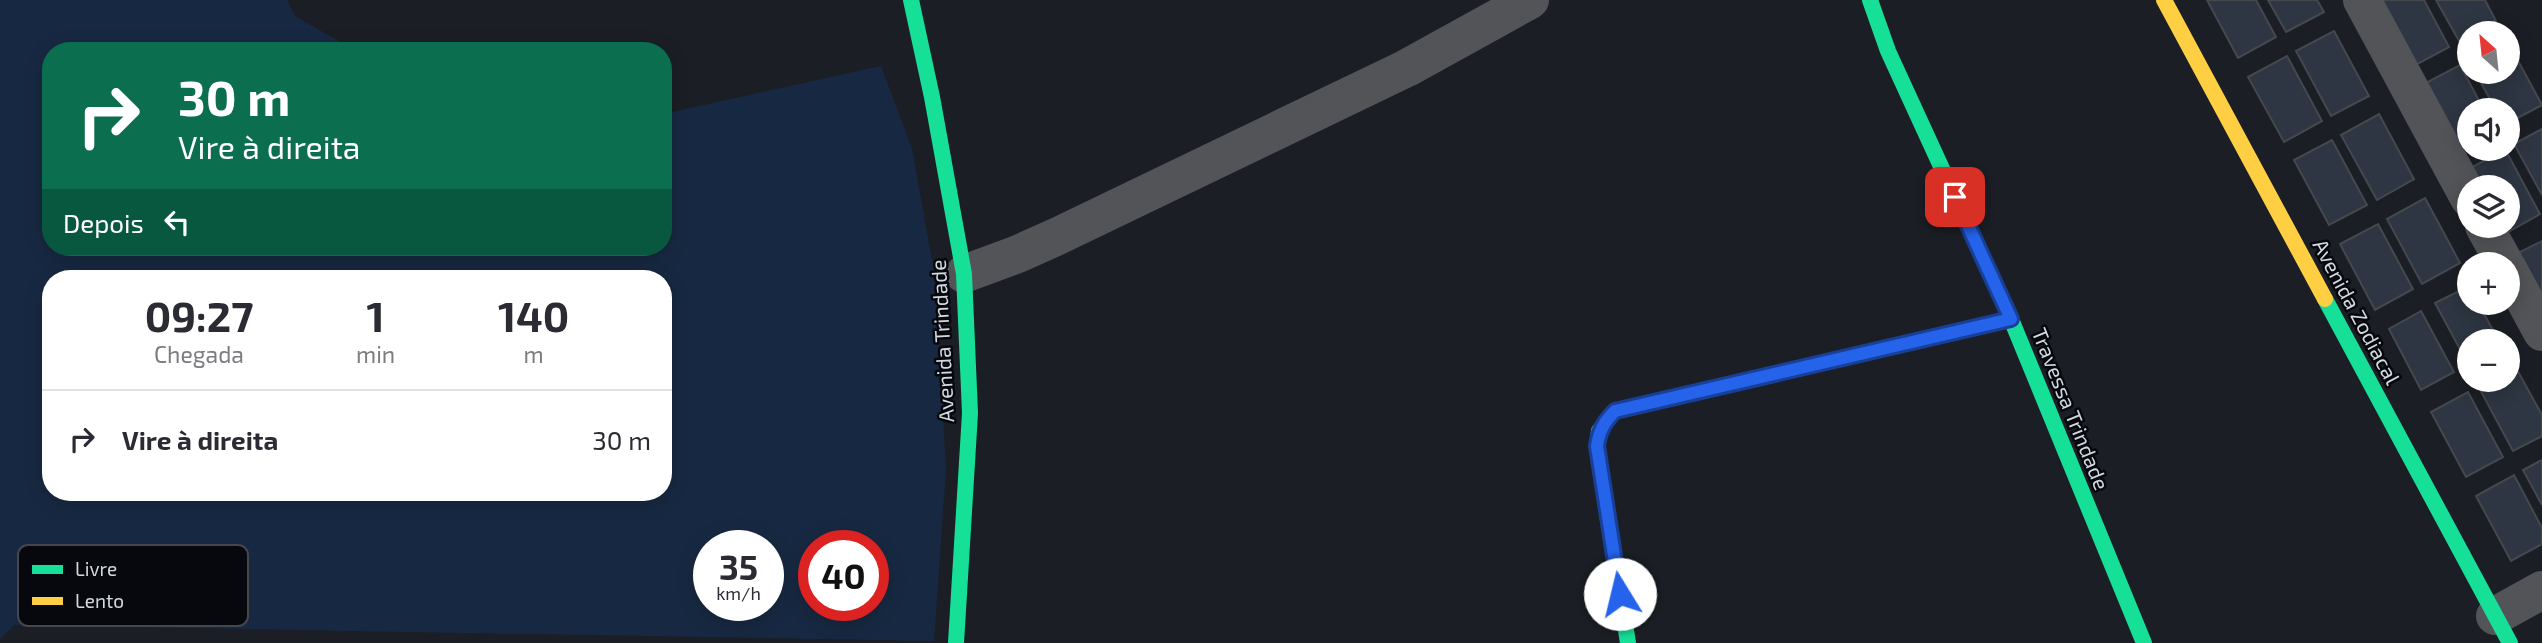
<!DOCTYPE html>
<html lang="pt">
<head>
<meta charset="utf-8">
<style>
  :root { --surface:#fff; --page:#f2f2f3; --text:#2b2b33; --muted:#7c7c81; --line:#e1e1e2 }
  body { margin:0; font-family:"Exo 2",sans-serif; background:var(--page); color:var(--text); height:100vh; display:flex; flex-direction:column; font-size:26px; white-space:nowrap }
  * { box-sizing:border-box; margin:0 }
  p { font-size:23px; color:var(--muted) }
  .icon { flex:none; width:38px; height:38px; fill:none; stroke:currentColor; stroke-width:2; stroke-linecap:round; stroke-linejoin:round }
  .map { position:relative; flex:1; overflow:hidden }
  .side { position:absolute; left:42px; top:270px; width:630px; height:231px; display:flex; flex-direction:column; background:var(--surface); border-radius:28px; box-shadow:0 4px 18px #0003 }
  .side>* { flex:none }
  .hud { position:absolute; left:42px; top:42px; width:630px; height:214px; border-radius:28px; box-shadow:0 4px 18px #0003; background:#0b6e4f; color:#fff; overflow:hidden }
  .needle { width:46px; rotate:333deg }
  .controls { position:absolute; left:2457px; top:21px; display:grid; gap:14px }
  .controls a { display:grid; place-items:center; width:63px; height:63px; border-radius:50%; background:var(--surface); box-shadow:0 4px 18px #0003; font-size:35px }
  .speed { position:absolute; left:693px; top:530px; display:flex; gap:14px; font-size:35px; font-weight:700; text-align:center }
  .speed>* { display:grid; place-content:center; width:91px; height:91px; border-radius:50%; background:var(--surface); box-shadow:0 4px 18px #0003; line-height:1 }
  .speed small { font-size:18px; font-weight:400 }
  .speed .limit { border:10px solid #d22; background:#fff; color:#111 }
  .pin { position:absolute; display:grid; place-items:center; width:60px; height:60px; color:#fff; margin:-30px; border-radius:14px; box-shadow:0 4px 10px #0006 }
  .me { position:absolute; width:77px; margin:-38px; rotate:351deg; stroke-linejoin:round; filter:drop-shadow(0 0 5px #0008) }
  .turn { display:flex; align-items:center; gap:24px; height:147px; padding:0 21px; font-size:32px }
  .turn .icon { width:91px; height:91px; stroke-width:2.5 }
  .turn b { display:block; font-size:49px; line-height:60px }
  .then { display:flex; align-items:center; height:66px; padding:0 21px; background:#0003; gap:14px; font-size:26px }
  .eta { display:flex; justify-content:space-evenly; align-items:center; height:119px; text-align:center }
  .eta b { font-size:42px; font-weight:700; line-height:49px }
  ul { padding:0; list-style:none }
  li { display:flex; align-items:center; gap:21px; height:98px; padding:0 21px; border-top:2px solid var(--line) }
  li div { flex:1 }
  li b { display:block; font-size:26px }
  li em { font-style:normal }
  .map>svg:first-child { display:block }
  .green { fill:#172942; fill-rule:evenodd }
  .building { fill:#2d3642; stroke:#45484d; stroke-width:2 }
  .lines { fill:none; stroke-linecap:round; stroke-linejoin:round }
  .street { stroke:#525457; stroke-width:38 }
  .fast { stroke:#16e098; stroke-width:16 }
  .slow { stroke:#ffcf43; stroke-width:16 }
  .route-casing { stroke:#184099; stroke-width:18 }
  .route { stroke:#2563eb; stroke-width:12 }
  .labels { text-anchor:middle; stroke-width:5; stroke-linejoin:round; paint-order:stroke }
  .street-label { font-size:21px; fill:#d4d9e0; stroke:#06080d }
  .key { fill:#06080d; stroke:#44474c; stroke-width:2 }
  .key-label { font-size:19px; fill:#d4d9e0 }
</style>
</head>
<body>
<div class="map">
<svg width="2542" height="643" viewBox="0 0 2542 643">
  <rect width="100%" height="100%" fill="#1b1f25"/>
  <!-- green -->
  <path class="green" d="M0 0H287L295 16 356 51H51V247H663V114L881 66 912 149 935 277 946 469 934 641 14 625 0 639ZM51 278H663V492H51ZM768 546V606H709V546ZM873 546V606H814V546Z"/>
  <!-- building -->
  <path class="building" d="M2207 0H2256L2276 37 2238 58Z
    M2268 0H2317L2324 12 2286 32Z
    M2379 0H2424L2449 47 2412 67Z
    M2436 0H2485L2496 21 2469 33V36L2459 41Z
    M2334 31 2369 96 2331 116 2296 51Z
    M2508 42 2542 105 2508 123V110H2496L2475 72H2508Z
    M2287 56 2322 121 2284 142 2248 77Z
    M2460 65 2484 110H2469V144L2457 151 2422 85Z
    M2379 114 2414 179 2377 200 2341 135Z
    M2542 129V195L2514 144Z
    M2332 140 2367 205 2329 225 2294 160Z
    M2505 149 2540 214 2503 235 2498 226H2508V187H2477L2467 170Z
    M2425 198 2460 263 2422 284 2387 219Z
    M2378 224 2413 289 2375 310 2340 244Z
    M2542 241V302L2516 254Z
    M2469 286V303H2478L2499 341H2469L2468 364 2435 303Z
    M2421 311 2454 372 2421 390 2389 329Z
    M2515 366 2542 415V436L2513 451 2478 386 2490 380H2508V370Z
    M2468 392 2503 457 2466 477 2431 412Z
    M2542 460V505L2523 470Z
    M2514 475 2542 528V544L2511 561 2476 496Z"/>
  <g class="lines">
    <!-- street -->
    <path class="street" d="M2362 0 2469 198
      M2484 226 2505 264
      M2508 269 2542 332
      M964 274 1018 254 1058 236 1407 68 1530 0
      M2495 616 2542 590"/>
    <!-- fast -->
    <path class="fast" d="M911 0 932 97 964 274 970 413 956 643
      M1870 0 1888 51 2011 319 2144 643
      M2325 299 2510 643
      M1628 643 1597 446 1599 431 1615 411 2011 319"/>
    <!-- slow -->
    <path class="slow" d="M2164 0 2325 299"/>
  </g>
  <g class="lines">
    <defs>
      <path id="route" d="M1620 594 1597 446C1599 431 1604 422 1615 411L2011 319 1955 197"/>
    </defs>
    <!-- route casing -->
    <use href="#route" class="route-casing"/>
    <!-- route -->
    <use href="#route" class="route"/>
  </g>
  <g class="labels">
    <!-- street labels -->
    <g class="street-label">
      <text transform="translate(2356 312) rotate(62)" y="7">Avenida Zodiacal</text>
      <text transform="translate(943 341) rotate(-93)" y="7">Avenida Trindade</text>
      <text transform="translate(2070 409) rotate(68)" y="7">Travessa Trindade</text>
    </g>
  </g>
  <!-- legend -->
  <rect x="18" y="545" width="230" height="81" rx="10" class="key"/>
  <rect x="32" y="565" width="31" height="9" fill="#16e098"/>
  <rect x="32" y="597" width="31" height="8" fill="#ffcf43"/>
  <g class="key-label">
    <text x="75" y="576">Livre</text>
    <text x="75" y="608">Lento</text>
  </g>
</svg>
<div class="controls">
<a><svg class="needle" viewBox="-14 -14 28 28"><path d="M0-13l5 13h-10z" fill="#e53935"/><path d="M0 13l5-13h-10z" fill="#7c7c81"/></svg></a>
<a><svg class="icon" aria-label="sound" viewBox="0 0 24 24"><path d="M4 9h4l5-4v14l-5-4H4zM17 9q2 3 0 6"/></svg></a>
<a><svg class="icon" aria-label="layers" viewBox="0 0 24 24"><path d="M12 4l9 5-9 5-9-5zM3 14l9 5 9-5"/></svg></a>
<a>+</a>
<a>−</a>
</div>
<div class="speed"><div>35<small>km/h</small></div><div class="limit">40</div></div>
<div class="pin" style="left:1955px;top:197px;background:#d93025"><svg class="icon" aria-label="arrive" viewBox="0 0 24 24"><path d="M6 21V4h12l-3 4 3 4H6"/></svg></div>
<svg class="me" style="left:1620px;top:594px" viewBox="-20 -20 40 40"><circle r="19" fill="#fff"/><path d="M0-13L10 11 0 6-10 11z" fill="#2563eb"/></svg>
<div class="hud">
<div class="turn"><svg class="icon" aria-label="right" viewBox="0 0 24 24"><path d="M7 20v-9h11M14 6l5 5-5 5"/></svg><div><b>30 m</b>Vire à direita</div></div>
<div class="then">Depois<svg class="icon" aria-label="left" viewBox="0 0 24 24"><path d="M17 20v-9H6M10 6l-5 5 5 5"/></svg></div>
</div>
<section class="side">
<div class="eta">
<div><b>09:27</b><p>Chegada</p></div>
<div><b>1</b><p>min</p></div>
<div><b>140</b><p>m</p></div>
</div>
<ul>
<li><svg class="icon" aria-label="right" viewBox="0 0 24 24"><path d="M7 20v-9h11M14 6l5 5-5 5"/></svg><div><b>Vire à direita</b></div><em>30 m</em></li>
</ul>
</section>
</div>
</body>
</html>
